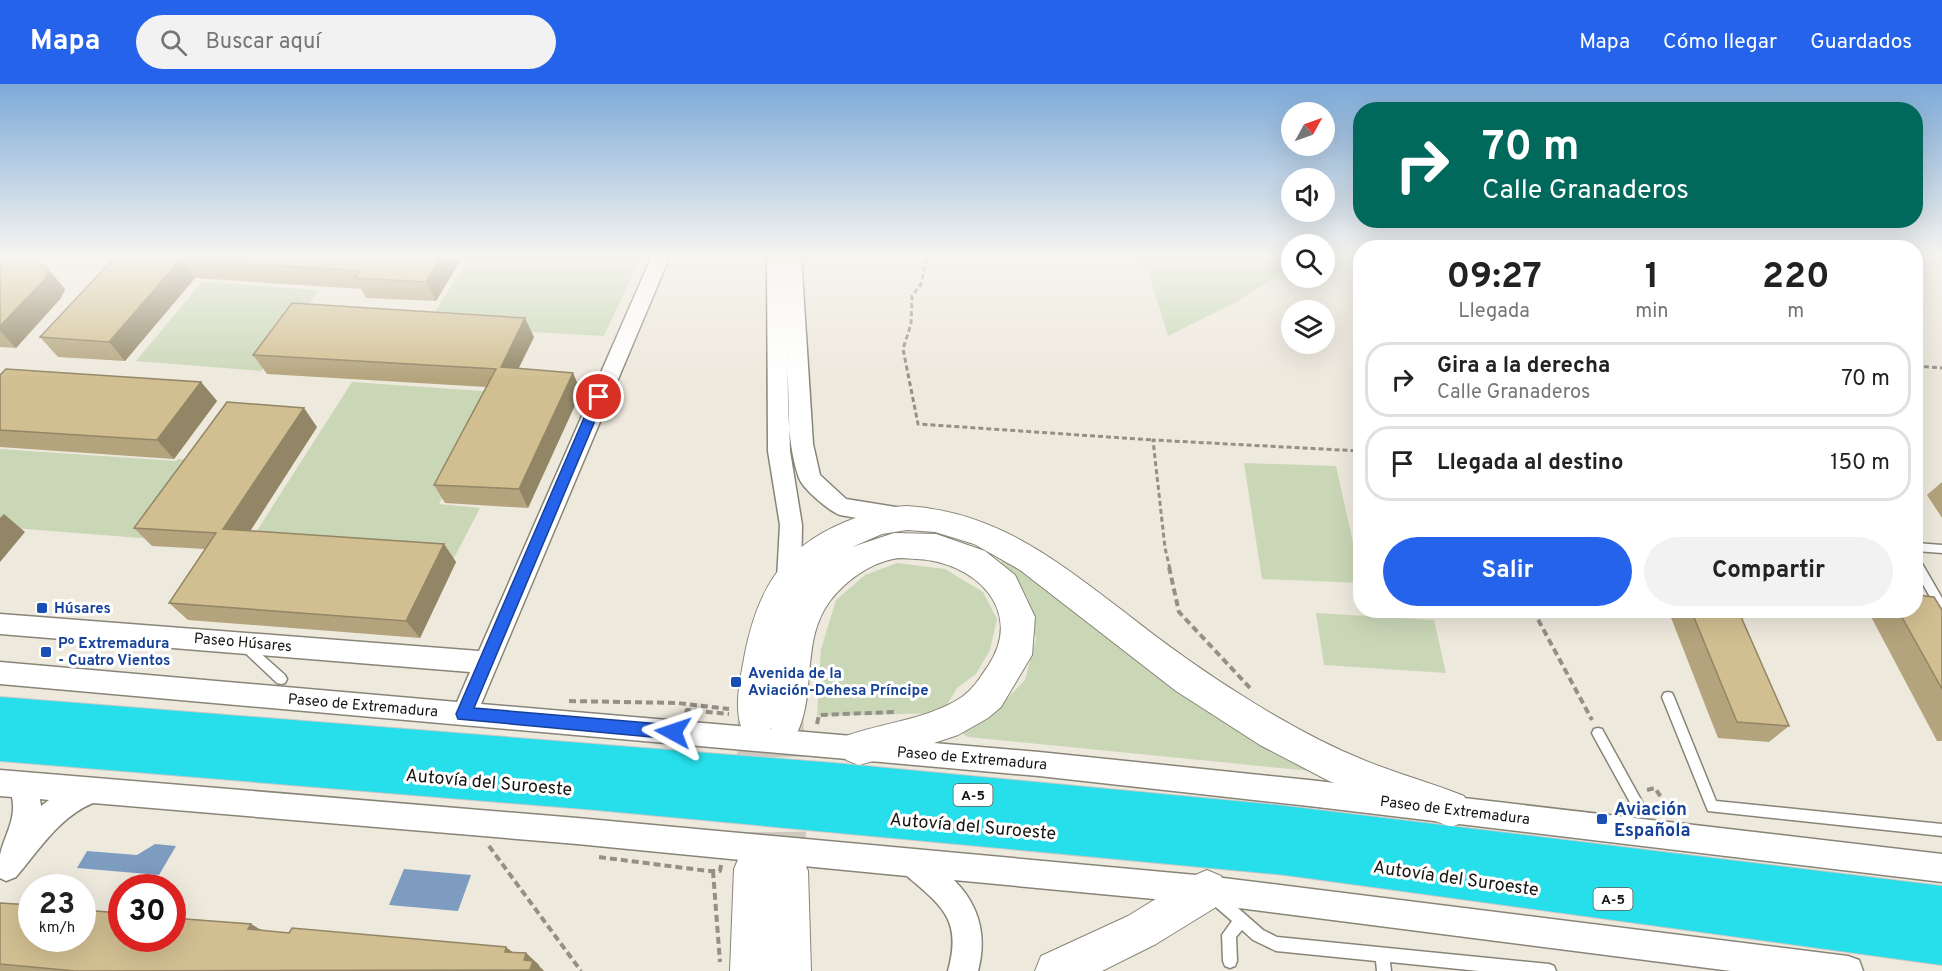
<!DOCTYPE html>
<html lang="es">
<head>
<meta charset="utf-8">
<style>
  :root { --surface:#fff; --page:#f2f2f2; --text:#222; --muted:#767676; --line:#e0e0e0; --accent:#2563eb }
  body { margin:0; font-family:Overpass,sans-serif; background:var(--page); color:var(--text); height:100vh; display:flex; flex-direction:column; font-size:22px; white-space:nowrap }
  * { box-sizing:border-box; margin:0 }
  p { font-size:20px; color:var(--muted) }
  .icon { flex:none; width:33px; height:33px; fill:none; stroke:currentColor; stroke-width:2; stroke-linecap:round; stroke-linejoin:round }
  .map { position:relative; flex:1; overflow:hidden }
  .details { position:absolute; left:1353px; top:156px; width:570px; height:378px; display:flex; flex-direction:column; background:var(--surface); border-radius:24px; box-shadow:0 6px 24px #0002 }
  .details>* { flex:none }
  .top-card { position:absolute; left:1353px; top:18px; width:570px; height:126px; border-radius:24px; box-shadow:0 6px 24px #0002; background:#00695c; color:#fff; overflow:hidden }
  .needle { width:39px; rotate:50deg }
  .controls { position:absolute; left:1281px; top:18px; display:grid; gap:12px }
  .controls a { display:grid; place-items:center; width:54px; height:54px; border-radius:50%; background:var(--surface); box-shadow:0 6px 24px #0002; font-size:30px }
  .speed { position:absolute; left:18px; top:790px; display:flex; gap:12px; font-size:30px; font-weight:700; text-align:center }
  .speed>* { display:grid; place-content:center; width:78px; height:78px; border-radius:50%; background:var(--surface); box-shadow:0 6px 24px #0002; line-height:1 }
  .speed small { font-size:15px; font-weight:400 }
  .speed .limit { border:9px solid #d22; background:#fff; color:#111 }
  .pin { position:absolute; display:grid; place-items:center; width:51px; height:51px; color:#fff; margin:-26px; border:3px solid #fff; border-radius:50%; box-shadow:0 2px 6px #0007 }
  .me { position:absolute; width:66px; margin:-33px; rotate:275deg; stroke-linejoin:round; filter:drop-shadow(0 0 4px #0008) }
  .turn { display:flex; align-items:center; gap:21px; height:126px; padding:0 30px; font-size:27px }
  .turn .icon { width:78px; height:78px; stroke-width:2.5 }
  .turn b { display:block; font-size:42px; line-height:51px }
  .eta { display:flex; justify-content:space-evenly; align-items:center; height:102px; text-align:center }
  .eta b { font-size:36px; font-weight:700; line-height:42px }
  .primary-button { display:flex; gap:12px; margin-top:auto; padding:12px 30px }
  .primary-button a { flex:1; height:69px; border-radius:36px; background:var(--accent); color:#fff; font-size:24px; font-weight:700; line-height:69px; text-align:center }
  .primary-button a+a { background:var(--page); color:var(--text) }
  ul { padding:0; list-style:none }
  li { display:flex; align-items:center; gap:18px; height:75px; margin:0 12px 9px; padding:0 18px; border:3px solid var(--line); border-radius:24px }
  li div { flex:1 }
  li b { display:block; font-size:22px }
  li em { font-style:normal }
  header { display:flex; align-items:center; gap:36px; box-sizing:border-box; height:84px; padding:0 30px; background:var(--accent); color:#fff }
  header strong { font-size:28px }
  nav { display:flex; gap:33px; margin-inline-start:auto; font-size:21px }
  .search { width:420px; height:54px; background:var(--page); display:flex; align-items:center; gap:15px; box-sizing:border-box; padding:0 21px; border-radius:33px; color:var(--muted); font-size:22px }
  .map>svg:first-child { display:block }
  .green { fill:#cad7b7 }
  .water { fill:#7d9cc0 }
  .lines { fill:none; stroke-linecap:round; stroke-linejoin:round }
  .secondary-tunnel { stroke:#cec9bf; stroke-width:37; stroke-dasharray:37 19; stroke-linecap:butt }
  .lane-casing { stroke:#888478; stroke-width:3 }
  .street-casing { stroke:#888478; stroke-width:3 }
  .secondary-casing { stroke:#888478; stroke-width:2 }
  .highway-casing { stroke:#c8c7c6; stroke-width:2 }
  .path-far1 { stroke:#949088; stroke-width:3; stroke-dasharray:5 3; stroke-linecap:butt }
  .path { stroke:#949088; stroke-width:4; stroke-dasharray:7 4; stroke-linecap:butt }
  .lane { fill:#fff; fill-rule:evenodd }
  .street { fill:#fff; fill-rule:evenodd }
  .secondary { fill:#fff; fill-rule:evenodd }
  .highway { fill:#27dfeb; fill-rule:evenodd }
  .wall { fill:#b4a47d }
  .shaded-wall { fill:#928666 }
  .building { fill:#d1bf91; stroke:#928666; stroke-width:1.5 }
  .route { fill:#2563eb; stroke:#184099; stroke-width:1.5 }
  .transit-dot { fill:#1a4fb4; stroke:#fff; stroke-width:2 }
  .labels { text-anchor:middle; stroke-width:6; stroke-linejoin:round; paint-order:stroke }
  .shield { fill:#fff; stroke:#5d5c59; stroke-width:1.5 }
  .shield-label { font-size:14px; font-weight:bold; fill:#181612 }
  .transit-label { font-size:15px; font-weight:bold; fill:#164399; stroke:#fff; text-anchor:start }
  .street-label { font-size:15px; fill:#181612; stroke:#fff }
  .near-street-label { font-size:18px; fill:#181612; stroke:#fff }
  .near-transit-label { font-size:18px; font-weight:bold; fill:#164399; stroke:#fff; text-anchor:start }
</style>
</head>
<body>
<header>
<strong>Mapa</strong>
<div class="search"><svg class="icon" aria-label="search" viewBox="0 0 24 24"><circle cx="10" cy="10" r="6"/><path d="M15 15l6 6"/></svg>Buscar aquí</div>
<nav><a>Mapa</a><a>Cómo llegar</a><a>Guardados</a></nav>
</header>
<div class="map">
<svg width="1942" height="887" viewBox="0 0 1942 887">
  <rect width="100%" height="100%" fill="#eee9dd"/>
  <!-- green -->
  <path class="green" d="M470 172H641L604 252 426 242Z
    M1126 172H1291V184L1236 218 1168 252 1148 187Z
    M202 198 319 206 261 287 136 277Z
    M352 298 497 308 439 420 480 424 454 474 249 459Z
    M0 365 176 377 178 375 209 378 153 455 0 443Z
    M1244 379 1336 382 1360 490V499L1262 495Z
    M1011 474 1321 688 968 653 960 648 998 624 1025 596 1036 555 1028 514 998 479Z
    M897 479 945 485 983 508 997 535 990 566 976 590 957 604 942 629 817 632 821 565 836 516 865 491Z
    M1316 529 1434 536 1446 589 1324 581Z"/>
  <!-- water -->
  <path class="water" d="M155 760 176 762 159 791 77 784 87 767 137 771Z
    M404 785 471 791 458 827 389 821Z"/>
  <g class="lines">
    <!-- secondary-tunnel -->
    <path class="secondary-tunnel" d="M785 636 788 787
      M754 785 756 636"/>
    <defs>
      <path id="lane" d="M1916 459 1942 461V469L1916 467Z
        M1916 475 1920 476 1942 514V529L1938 527 1916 488Z
        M245 557 249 559 285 591 287 595 285 599 281 600 277 599 241 565 239 562 241 559Z
        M1668 608 1672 609 1674 613 1716 717 1942 740V752L1708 727 1662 613 1664 609Z
        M1598 644 1602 645 1645 723 1647 727 1645 731 1641 733 1637 731 1594 653 1592 649 1594 645Z
        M1216 807 1221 809 1263 846 1277 853 1549 880 1554 882 1556 887H1479L1390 878 1391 887H1377L1376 877 1276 867 1253 856 1242 846 1236 853 1237 877 1235 882 1230 884 1225 882 1223 877 1222 851 1232 837 1211 819 1209 814 1211 809Z"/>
      <path id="street" d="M652 172H670L481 620 1039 668 1309 696 1942 770V798L1309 722 1039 692 0 600V578L457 618 470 588 0 550V530L479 567Z
        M767 172H801L813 360 820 391 846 415 902 424 910 427 913 433 910 439 902 442 840 431C829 427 803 405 799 394 785 354 789 307 787 265L790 367 802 441 801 495 797 502 789 505 781 502 777 495 780 441 768 367Z
        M0 686 577 734 1207 792 1848 872 1859 876 1863 887H1731L1207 820 954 796C980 822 987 852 978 887H948C962 836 943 823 907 792L577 760 93 719C59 733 39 766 16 793L6 797 0 794C0 787 0 778 0 771 4 752 17 735 12 713L0 712ZM40 715 49 716 41 722Z"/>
      <path id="secondary" d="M907 422C998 428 1057 477 1127 530 1165 560 1204 588 1246 614 1284 638 1324 660 1366 677 1398 690 1432 699 1464 712L1470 725 1464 738 1451 743 1329 697 1260 661 1176 607 1020 486 974 460 935 448 907 446 882 450 852 463 894 449 936 450 985 467 1015 491 1035 533 1032 571 1001 623 988 634 958 651 910 667 859 681 846 676 841 664 846 652C884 638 927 636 962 613 973 605 980 594 988 582 1026 525 973 477 916 475 909 475 900 473 893 475 869 480 845 497 830 517 801 555 816 608 798 647L785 652 772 647 771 644 769 647 756 652 743 647C734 628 739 601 743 580 755 511 778 466 845 438 865 430 885 423 907 422Z
        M754 765 768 771 771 779 774 773 788 767 802 773 808 787 811 887H730L734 785 740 771Z
        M1207 786 1221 792 1227 806 1221 820 1156 860 1102 887H1035L1041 872 1128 832 1193 792Z"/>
      <path id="highway" d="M0 613 834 679 1277 721 1942 802V881L1285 791 596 726 0 677Z"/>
    </defs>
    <!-- lane casing -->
    <use href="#lane" class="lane-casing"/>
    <!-- street casing -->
    <use href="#street" class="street-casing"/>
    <!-- secondary casing -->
    <use href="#secondary" class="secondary-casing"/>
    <!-- highway casing -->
    <use href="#highway" class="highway-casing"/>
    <!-- path-far1 -->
    <path class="path-far1" d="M935 172 926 177 921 200 912 212 911 240 903 265 918 340 1153 356
      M1916 282 1942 284
      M1170 485 1165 464 1153 356 1360 367"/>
    <!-- path -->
    <path class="path" d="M1169 483 1179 528 1251 605
      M1533 526 1592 636
      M569 617 678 619 729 625
      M686 629 687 626 729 630
      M817 640 819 631 894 628
      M1647 706 1655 704 1672 730
      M489 762 581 887
      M599 773 708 787H720L721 781
      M713 787 720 878"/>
    <!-- lane -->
    <use href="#lane" class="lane"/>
    <!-- street -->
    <use href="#street" class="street"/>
    <!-- secondary -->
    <use href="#secondary" class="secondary"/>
    <!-- highway -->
    <use href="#highway" class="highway"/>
  </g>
  <!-- wall -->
  <path class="wall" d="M116 172H463L436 217 366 214 361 205 195 194 125 277 58 273 40 253Z
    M0 176 48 185 65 205 61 214 16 264 0 263Z
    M534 253 518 285 573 289 581 308 528 424 445 419 434 401 486 303 267 290 253 271Z
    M0 291 201 298 217 317 174 375 0 363Z
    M317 343 250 447 444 460 456 478 420 554 188 536 169 519 205 465 152 462 134 444Z
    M1942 398V434L1927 411Z
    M1668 526H1738L1789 642 1769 658 1718 654Z
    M1868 526H1942V657H1937L1868 527Z
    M0 819 251 840 262 847 526 869 539 881V882L544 887H0Z"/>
  <!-- shaded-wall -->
  <path class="shaded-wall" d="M442 172H463L436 217 426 198Z
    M181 175 195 194 125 277 109 258Z
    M48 185 65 205 61 214 16 264 0 247V242Z
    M525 234 534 253 510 302 501 283Z
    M573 289 581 308 528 424 519 405Z
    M201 298 217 317 174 375 157 356Z
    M304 324 317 343 240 463 223 445Z
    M4 430 25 448 0 478V434Z
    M444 460 456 478 420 554 406 537Z
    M251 840 271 852 248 845Z
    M506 863 520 874 505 868Z
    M526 869 539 881V882L544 887H532L524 876Z"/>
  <!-- building -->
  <path class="building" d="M116 172H442L426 198 355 194 360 187 181 175 109 258 40 253Z
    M0 176 35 177 48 185 45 195 0 242Z
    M292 219 525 234 501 283 573 289 519 405 434 401 496 285 253 271Z
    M6 285 201 298 157 356 0 346V291Z
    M227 318 304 324 223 445 444 460 406 537 169 519 216 449 134 444Z
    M1916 511 1934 513 1942 526V605L1898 526H1916Z
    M1691 526H1738L1789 642 1737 638Z
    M0 819 32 821V855H82V826L122 829V855H172V834L251 840 248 845 289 849 292 844 506 863 505 868 526 869 524 876 533 877 530 885 539 886 75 887 0 880Z"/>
  <!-- sky -->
  <linearGradient id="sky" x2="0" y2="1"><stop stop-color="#7daad8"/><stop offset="0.58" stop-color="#f7f5f0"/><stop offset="1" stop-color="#f7f5f0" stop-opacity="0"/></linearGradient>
  <rect width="1942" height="296" fill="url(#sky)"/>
  <!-- route -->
  <path class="route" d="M599 309 605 313 474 624 673 641 678 643 681 648 678 653 673 655 458 635 456 630 593 313Z"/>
  <!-- markers -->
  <g class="transit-dot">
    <rect x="36" y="518" width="12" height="12" rx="3"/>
    <rect x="40" y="562" width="12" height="12" rx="3"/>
    <rect x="730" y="592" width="12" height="12" rx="3"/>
    <rect x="1596" y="729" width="12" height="12" rx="3"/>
  </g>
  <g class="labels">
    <!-- shield labels -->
    <g class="shield">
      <rect x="953.5" y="700" width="39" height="22" rx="4.5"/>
      <rect x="1593.5" y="804" width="39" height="22" rx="4.5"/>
    </g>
    <g class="shield-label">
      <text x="973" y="716">A-5</text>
      <text x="1613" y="820">A-5</text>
    </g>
    <!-- transit labels -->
    <g class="transit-label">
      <text x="54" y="529">Húsares</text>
      <text x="58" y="564">Pº Extremadura<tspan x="58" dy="17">- Cuatro Vientos</tspan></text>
      <text x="748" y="594">Avenida de la<tspan x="748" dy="17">Aviación-Dehesa Príncipe</tspan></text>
    </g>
    <!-- street labels -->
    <g class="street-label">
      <text transform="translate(243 558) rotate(5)" y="5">Paseo Húsares</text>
      <text transform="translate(363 621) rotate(5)" y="5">Paseo de Extremadura</text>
      <text transform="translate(972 674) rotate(5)" y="5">Paseo de Extremadura</text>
      <text transform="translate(1455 726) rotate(7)" y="5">Paseo de Extremadura</text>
    </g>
    <!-- near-street labels -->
    <g class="near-street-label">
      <text transform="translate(489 698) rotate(5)" y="6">Autovía del Suroeste</text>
      <text transform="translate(973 742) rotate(5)" y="6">Autovía del Suroeste</text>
      <text transform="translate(1456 794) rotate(8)" y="6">Autovía del Suroeste</text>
    </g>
    <!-- near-transit labels -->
    <g class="near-transit-label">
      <text x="1614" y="731">Aviación<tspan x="1614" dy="21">Española</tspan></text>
    </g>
  </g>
</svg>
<div class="controls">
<a><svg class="needle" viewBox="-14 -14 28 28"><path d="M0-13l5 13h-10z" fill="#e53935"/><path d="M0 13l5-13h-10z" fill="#767676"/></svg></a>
<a><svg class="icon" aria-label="sound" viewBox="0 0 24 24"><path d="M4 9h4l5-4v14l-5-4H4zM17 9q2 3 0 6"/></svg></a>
<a><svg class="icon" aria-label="search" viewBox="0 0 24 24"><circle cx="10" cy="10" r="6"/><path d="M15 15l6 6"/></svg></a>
<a><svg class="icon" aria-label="layers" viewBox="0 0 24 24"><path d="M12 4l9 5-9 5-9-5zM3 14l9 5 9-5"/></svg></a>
</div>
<div class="speed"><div>23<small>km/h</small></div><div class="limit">30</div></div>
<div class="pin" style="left:599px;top:313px;background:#d93025"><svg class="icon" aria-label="arrive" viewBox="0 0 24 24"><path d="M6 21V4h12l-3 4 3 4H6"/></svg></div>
<svg class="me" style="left:673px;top:648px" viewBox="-20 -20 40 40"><path d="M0-17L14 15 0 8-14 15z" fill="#2563eb" stroke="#fff" stroke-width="4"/></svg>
<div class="top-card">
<div class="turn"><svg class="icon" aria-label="right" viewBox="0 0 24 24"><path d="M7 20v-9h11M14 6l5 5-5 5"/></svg><div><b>70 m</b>Calle Granaderos</div></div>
</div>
<section class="details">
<div class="eta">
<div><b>09:27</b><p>Llegada</p></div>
<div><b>1</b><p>min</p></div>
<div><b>220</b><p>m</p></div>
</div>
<ul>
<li><svg class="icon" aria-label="right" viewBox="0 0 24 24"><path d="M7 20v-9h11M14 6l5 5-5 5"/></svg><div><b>Gira a la derecha</b><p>Calle Granaderos</p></div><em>70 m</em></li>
<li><svg class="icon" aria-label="arrive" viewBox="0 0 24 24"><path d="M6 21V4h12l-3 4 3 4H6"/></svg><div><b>Llegada al destino</b></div><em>150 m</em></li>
</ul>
<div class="primary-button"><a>Salir</a><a>Compartir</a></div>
</section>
</div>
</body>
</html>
